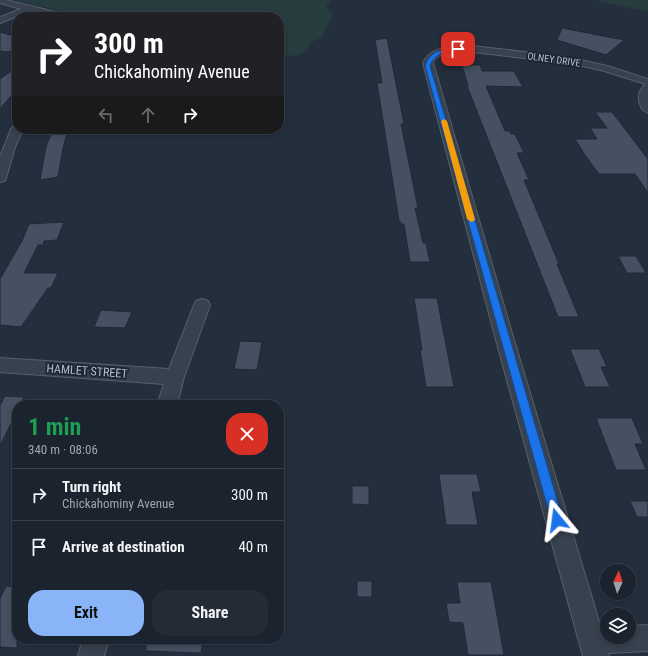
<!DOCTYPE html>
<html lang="en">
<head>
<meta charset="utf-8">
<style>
  :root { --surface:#1b232e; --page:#242b36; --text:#f1f3f6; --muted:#a0a4aa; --line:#39404a; --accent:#8ab4f8 }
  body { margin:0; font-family:"Roboto Condensed",sans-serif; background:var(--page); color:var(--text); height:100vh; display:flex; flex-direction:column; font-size:15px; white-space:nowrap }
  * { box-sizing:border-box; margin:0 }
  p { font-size:13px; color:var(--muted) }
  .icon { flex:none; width:22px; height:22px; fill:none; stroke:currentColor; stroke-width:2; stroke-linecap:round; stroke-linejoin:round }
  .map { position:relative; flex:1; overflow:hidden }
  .drawer { position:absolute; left:12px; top:400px; width:272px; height:244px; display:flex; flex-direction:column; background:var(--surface); border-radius:16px; box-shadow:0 2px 6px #0003,0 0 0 1px var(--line) }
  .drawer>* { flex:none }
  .banner { position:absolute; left:12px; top:12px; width:272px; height:122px; border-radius:16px; box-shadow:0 2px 6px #0003,0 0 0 1px var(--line); background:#202124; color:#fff; overflow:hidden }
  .needle { width:26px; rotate:4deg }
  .controls { position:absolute; left:600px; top:564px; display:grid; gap:8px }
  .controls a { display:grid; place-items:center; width:36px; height:36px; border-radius:50%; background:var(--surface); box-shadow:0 2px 6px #0003,0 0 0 1px var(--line); font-size:20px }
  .pin { position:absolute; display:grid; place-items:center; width:34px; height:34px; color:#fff; margin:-17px; border-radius:8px; box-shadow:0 2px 6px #0006 }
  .me { position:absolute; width:44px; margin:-22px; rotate:344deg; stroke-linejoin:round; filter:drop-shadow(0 0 3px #0008) }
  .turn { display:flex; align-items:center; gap:14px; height:84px; padding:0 16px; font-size:18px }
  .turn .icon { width:52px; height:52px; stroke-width:2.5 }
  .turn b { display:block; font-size:28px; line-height:34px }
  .lanes { display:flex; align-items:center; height:38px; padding:0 16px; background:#0003; justify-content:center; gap:20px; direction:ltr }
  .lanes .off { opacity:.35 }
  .round { display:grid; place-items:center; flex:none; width:42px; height:42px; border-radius:16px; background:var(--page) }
  .headline { display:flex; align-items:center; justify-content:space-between; height:68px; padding:0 16px }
  h1 { font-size:24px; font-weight:700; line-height:30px; color:#1e9e55 }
  .action { display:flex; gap:8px; margin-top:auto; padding:8px 16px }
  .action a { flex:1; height:46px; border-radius:16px; background:var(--accent); color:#111; font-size:16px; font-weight:700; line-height:46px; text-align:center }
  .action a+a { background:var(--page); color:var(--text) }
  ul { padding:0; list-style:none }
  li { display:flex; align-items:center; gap:12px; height:52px; padding:0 16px; border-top:1px solid var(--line) }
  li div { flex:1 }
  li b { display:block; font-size:15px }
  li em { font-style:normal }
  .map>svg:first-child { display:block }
  .green { fill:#263c3f }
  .building { fill:#455162; stroke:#1f2835 }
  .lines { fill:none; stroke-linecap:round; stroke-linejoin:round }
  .minor-casing { stroke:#565f6c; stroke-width:2 }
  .minor { fill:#38414e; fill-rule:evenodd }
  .route { fill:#1a73e8; stroke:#114b97 }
  .slow { fill:#f59e0b }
  .labels { text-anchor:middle; stroke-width:4; stroke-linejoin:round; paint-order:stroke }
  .far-street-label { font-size:10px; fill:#b4bcc9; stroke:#1d2633 }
  .street-label { font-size:12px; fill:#b4bcc9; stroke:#1d2633 }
</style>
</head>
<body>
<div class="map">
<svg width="648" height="656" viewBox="0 0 648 656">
  <rect width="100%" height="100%" fill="#242f3e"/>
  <!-- green -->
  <path class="green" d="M15 0H331L326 6 333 15 322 37 310 43V46L301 54 279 58V17H86Z
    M595 0H648V12Z"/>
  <!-- building -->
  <path class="building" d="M562 28 624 40 606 55 557 40Z
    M0 32 17 37V47L9 52 0 51Z
    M387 38 404 124H401L418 208H415L423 243H426L430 262H410L404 224H401L400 221H399L377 83H382L375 40Z
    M462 65H480L482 71H514L523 87 486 86 505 131H509L511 134H515L524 153H517L529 180H524L559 264H557L579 317H558L467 86H468Z
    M17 67V89L0 109V79Z
    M595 112H612L648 159V193L635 174H599L585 155 575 139H597L590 128H607Z
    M68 130 63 148 58 177 40 180 46 147 52 131Z
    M64 222 57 240 44 241 43 245H38L24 273H58L51 288H48L21 327 0 325V279L22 241 29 224Z
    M618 256H636L646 273H627Z
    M414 298H437L454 387H426L420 350H422Z
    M101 310 132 312 125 328 94 327Z
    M240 341 262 342 257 370 234 369Z
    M570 349H599L607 367H601L610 387H585Z
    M5 396 24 397 20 405H17V411L0 446V405Z
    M596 418H632L643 444H635L646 470H616Z
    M439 474H477L481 492H472L478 525H446Z
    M352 486H369V505L352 504Z
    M630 501H648V517H637Z
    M357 581H372V597H357Z
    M457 582H491L504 655H468L463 623 449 622 446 603H460Z
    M6 586 17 587V648L0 647V599Z
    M146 639H203L201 653 146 651Z"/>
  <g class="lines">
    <defs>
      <path id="minor" d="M0 0H6L68 15 69 17H55L30 11 0 23V17L21 9 0 3Z
        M455 46H472L568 57 607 66 648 79V113L643 110C637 101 637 91 646 84L601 70 568 63 472 52 444 53 434 59 433 63 514 340 601 628 607 627V637H629V626L648 625V651L608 653 609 656H583L496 340 423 63C429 50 442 48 455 46Z
        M17 126V129H23L15 147 6 178 5 181 0 182V157L11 129 13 127Z
        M202 299 208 301 210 305 184 377 177 405H157L164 384 0 372V358L169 369 194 305 196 301Z
        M83 639H109L104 656H78Z"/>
    </defs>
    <!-- minor casing -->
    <use href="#minor" class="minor-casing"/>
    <!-- minor -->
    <use href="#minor" class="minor"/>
  </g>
  <!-- route -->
  <path class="route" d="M458 47 460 50C447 52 435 52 430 66L563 520 561 525 557 526 553 525 551 520 425 66C430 50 443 49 458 47Z"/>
  <!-- slow -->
  <path class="slow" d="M444 119 447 121 475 219 474 221 471 222 467 219 441 121Z"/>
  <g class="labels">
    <!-- far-street labels -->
    <g class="far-street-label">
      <text transform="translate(554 59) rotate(8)" y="4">OLNEY DRIVE</text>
    </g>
    <!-- street labels -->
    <g class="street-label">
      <text transform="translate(87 371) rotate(4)" y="4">HAMLET STREET</text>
    </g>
  </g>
</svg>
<div class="controls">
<a><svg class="needle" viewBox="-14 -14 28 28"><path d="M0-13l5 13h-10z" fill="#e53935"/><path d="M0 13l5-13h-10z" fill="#a0a4aa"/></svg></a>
<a><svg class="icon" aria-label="layers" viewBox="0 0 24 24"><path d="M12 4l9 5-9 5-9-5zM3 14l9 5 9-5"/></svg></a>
</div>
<div class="pin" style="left:458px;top:49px;background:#d93025"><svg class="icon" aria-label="arrive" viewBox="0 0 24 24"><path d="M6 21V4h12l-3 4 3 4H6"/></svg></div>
<svg class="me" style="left:557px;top:520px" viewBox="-20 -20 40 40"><path d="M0-17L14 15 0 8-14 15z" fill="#1a73e8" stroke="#fff" stroke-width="4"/></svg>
<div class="banner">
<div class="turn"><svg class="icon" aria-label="right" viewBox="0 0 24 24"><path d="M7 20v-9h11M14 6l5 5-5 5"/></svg><div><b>300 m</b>Chickahominy Avenue</div></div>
<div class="lanes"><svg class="icon off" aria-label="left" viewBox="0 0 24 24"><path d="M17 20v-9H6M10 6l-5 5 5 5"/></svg><svg class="icon off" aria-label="ahead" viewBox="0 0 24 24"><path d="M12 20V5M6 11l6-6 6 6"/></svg><svg class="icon" aria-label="right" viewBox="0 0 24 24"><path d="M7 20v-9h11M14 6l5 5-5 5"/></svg></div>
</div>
<section class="drawer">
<div class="headline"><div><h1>1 min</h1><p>340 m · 08:06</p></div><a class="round" style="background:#d93025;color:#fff"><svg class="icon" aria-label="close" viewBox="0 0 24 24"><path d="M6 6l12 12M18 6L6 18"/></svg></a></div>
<ul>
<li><svg class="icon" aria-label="right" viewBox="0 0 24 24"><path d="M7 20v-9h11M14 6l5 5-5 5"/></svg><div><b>Turn right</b><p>Chickahominy Avenue</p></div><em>300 m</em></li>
<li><svg class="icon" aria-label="arrive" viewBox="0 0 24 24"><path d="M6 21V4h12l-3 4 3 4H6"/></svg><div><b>Arrive at destination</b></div><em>40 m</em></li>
</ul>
<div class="action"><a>Exit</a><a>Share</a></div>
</section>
</div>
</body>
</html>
